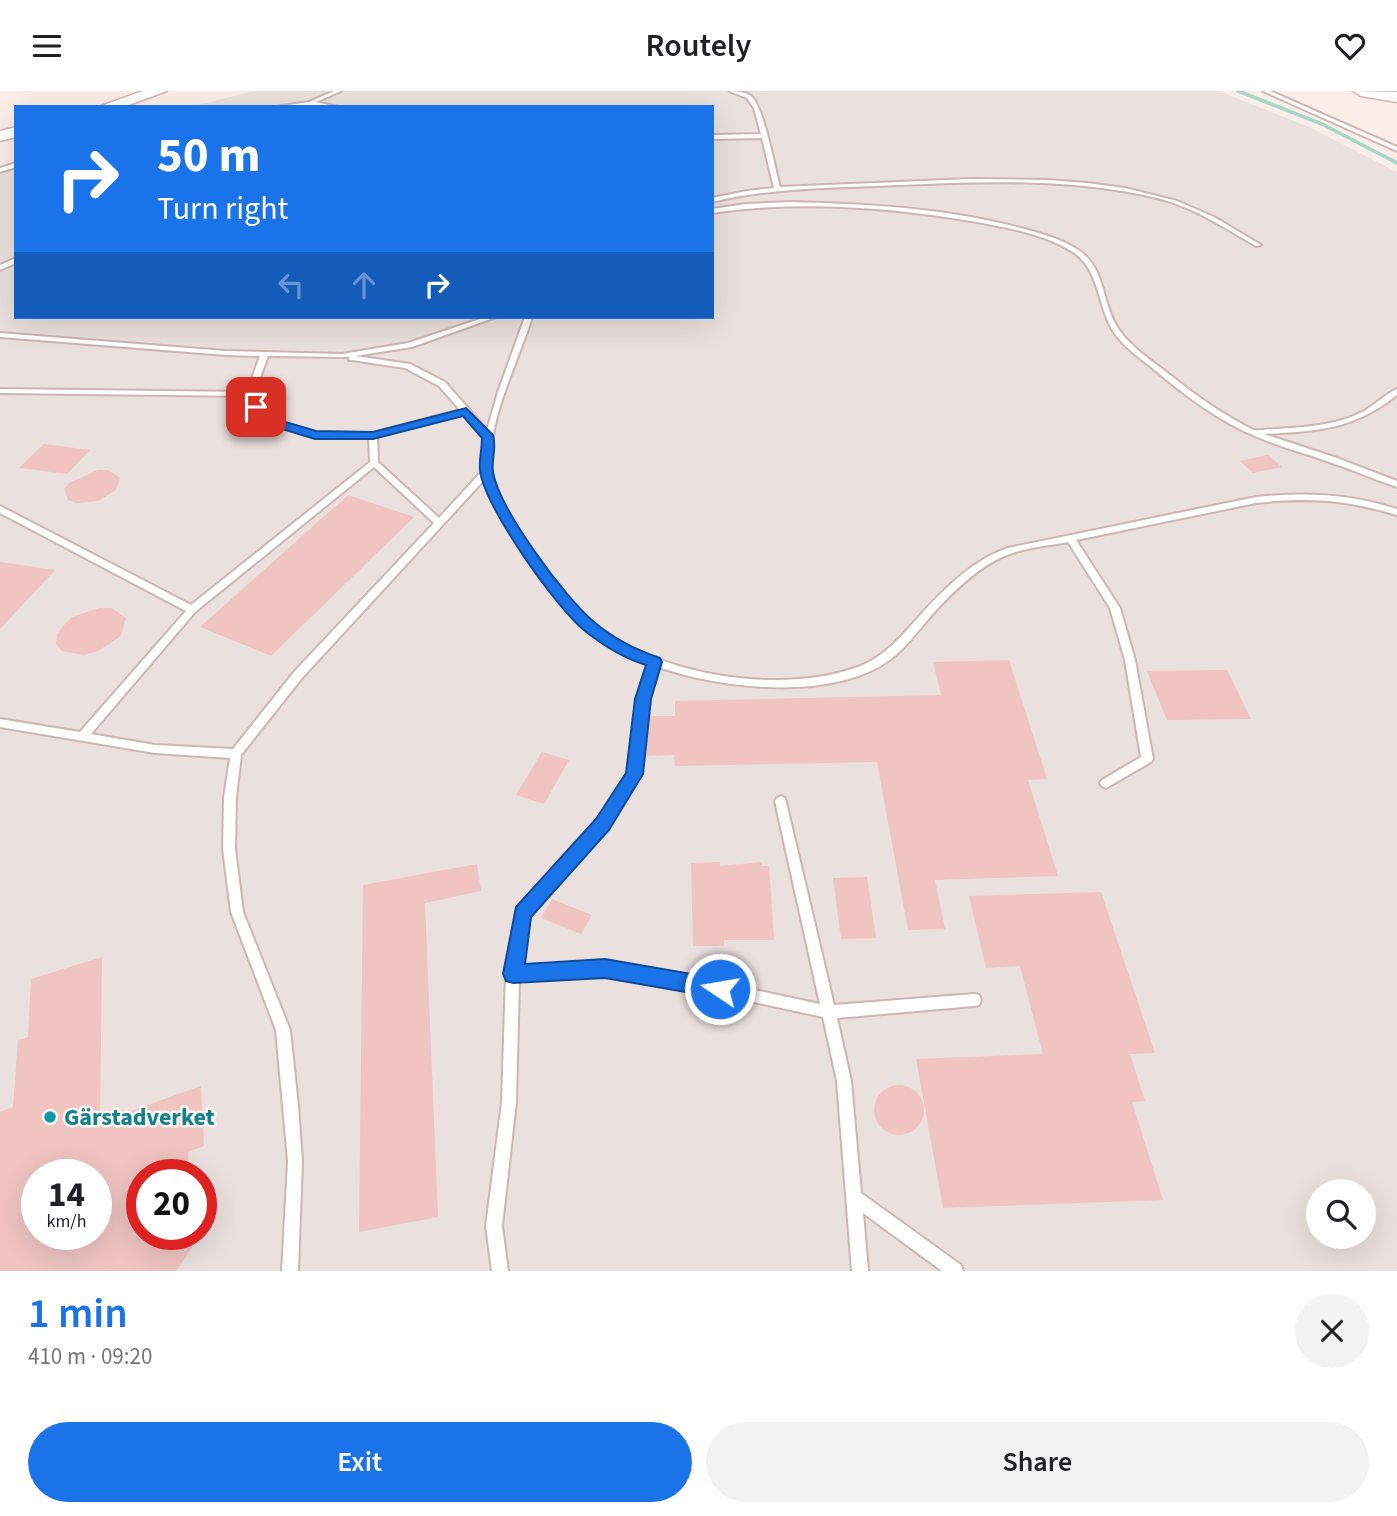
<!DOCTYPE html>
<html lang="en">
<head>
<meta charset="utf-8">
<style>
  :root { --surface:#fff; --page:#f2f2f2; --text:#202124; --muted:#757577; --accent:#1a73e8 }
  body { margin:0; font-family:"Source Sans 3",sans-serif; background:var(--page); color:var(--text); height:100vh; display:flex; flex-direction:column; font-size:26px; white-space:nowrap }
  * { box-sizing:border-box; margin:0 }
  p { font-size:23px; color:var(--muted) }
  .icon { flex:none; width:38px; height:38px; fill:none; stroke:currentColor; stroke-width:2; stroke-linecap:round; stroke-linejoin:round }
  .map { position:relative; height:1180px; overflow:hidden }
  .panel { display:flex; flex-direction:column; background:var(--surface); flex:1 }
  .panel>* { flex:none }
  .hud { position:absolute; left:14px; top:14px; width:700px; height:214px; border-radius:0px; box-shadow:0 7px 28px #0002; background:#1a73e8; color:#fff; overflow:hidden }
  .buttons { position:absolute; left:1306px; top:1088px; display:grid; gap:14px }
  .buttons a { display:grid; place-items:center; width:70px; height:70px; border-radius:50%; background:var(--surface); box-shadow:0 7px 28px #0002; font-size:35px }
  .speed { position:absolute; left:21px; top:1068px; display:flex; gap:14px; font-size:35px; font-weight:700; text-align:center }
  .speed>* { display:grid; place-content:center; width:91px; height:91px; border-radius:50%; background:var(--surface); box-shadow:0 7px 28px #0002; line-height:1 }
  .speed small { font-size:18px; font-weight:400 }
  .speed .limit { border:10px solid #d22; background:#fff; color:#111 }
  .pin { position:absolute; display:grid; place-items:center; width:60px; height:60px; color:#fff; margin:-30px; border-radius:14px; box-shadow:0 4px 10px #0006 }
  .me { position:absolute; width:77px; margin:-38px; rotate:282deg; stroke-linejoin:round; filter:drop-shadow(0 0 5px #0008) }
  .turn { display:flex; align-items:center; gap:24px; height:147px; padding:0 28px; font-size:32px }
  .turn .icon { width:91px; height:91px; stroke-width:2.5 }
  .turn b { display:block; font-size:49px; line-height:60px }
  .lanes { display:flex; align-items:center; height:66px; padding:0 28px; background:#0003; justify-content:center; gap:35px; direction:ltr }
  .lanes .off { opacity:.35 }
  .round { display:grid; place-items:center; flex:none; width:74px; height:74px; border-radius:37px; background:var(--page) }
  .head { display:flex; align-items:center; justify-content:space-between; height:119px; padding:0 28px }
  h1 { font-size:42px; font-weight:600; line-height:52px; color:var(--accent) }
  .cta { display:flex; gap:14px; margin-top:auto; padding:14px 28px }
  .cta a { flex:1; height:80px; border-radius:42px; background:var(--accent); color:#fff; font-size:28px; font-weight:600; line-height:80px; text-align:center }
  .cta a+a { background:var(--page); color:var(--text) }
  header { display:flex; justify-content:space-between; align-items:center; height:91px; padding:0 28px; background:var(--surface); font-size:32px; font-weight:600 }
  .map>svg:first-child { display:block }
  .industrial { fill:#eae0de; fill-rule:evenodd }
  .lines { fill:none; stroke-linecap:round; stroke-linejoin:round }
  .stream { stroke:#a4d6cc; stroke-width:3.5 }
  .building { fill:#efc4c1; fill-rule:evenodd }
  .lane-casing { stroke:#cfb5b1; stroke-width:4 }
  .secondary-casing { stroke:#d5b5b1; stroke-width:3 }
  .lane { fill:#fff; fill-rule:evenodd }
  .secondary { fill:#fff; fill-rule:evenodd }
  .route { fill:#1a73e8; stroke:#114b97; stroke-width:2 }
  .culture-dot { fill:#0f9aa8; stroke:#fef3ee; stroke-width:2.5 }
  .labels { text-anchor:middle; stroke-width:5; stroke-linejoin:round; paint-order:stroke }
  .near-culture-label { font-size:24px; font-weight:bold; fill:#0d838f; stroke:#fef3ee; text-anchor:start }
</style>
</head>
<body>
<header><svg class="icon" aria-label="menu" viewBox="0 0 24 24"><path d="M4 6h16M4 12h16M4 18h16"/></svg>Routely<svg class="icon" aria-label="heart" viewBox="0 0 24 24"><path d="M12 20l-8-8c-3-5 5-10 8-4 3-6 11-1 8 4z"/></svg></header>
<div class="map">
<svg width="1397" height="1180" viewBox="0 0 1397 1180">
  <rect width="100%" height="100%" fill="#fbede8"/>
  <!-- industrial -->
  <path class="industrial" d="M254 0H1218L1309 36 1397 81V1180H0V75L16 70V226H712V16H190ZM37 1083H96V1143H37ZM142 1083H201V1143H142ZM1318 1101H1363V1146H1318Z"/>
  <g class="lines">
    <!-- stream -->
    <path class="stream" d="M1238 0 1322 33 1397 72"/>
  </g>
  <!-- building -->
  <path class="building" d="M44 353 90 359 67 383 19 377Z
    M1268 364 1282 376 1253 382 1240 370Z
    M98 379H108L120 387 116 399 98 410 76 412 68 409 64 398 69 392Z
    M348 404 414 426 271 565 200 536Z
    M0 471 55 479 0 538Z
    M99 517H111L126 527 121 545 98 560 84 564 62 560 56 553 57 544 63 535 72 526Z
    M1009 569 1047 688 1028 689 1058 785 935 789 945 838 908 839 877 671 675 675 674 664 647 665 648 625H675V610L941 604 933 571Z
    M1227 579 1251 628 1167 629 1147 580Z
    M542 661 569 669 544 713 516 704Z
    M720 771V775L762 771V775H769L774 849H724V855H693L691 772Z
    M477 773 481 800 425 812 438 1126 359 1141 363 794Z
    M867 786 876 847 841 848 833 787Z
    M1101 801 1155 962 1130 963 1145 1010 1132 1011 1163 1109 943 1117 916 968 1043 963 1020 875 986 877 969 805Z
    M552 808 592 824 581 843 541 827Z
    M102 866 100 1031 201 995 204 1055 188 1061 189 1083H142V1143H191L192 1157 176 1180H0V1021L13 1016 18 949 28 946 31 888ZM37 1083H96V1143H37Z
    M874 1019a25 25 0 1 1 50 0a25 25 0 1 1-50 0Z"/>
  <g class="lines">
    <defs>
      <path id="lane" d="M334 0H341L316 11 338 16 310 14 275 16 309 11Z
        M729 0C736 0 746 1 751 5 764 16 775 78 780 96L970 88 1048 89 1087 92 1125 97 1177 110 1214 126 1261 154 1256 155C1226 138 1195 117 1161 108 1068 85 970 91 876 95 821 97 766 98 712 111V107L747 100 774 97 762 47 712 48V44L761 43 754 17 747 7Z
        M1263 0H1270L1397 56V60Z
        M16 72V76L0 81V77Z
        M790 111C867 113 946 117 1021 137 1039 142 1059 147 1075 157 1105 174 1101 207 1116 234 1128 255 1155 272 1174 287 1194 303 1214 317 1235 329 1241 332 1248 337 1254 339 1259 340 1268 338 1275 338 1304 336 1335 335 1362 321 1374 315 1385 303 1397 298V304C1353 339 1318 340 1264 343L1337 367 1397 390V396C1375 389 1354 379 1332 372 1307 363 1281 356 1257 346 1218 330 1183 303 1151 276 1140 267 1128 259 1119 248 1096 222 1103 181 1073 161 1045 143 1008 137 977 131 890 116 799 109 712 122V118L746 113Z
        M16 167V172L0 179V174Z
        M486 226H496L412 256 355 265 410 273 445 291 487 339 498 301 525 226H532C517 276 485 330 492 384 495 410 515 432 529 454 548 481 566 511 592 532 656 584 778 604 855 577 885 567 903 543 924 520 947 495 975 468 1008 457L1256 406C1305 401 1350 403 1397 418V424C1346 409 1309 406 1256 412L1076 449 1120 517 1135 569 1153 668 1151 671 1106 697 1102 695 1100 692 1102 689 1141 666 1125 569 1110 517 1068 451C1049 455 1028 456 1010 463 983 472 957 497 938 517 922 534 909 554 891 568 833 611 722 598 658 576L648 608 640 683 607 737 528 824 521 876 605 871 694 886 820 913 775 710 777 707 781 705 785 707 834 914 974 903 979 904 981 909 979 914 974 915 837 927 851 990 861 1102 961 1174 963 1180H942L863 1122 868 1180H852L837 990 823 926 694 898 605 883 519 889 516 1011 502 1135 508 1180H492L486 1135 502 1011 506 883 516 822 518 818 599 729 628 682 638 608 648 573C584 551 553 504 517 450 504 430 490 412 484 389L302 587 241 664 236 707 235 758 243 821 290 939 298 1015 302 1070 298 1180H282L288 1070 276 939 231 821 223 758 224 707 230 667 155 662 0 636V628L80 641 186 520 0 422V415L191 514 370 371 369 346H315L260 330 247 305 0 302V298L247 301 260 265 226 264 0 246V242L226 260 342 263 408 252ZM268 265 349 266V269H352L405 277 439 295 460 319 373 342H316L266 326 254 303ZM464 323 485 348 483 379 439 427 378 371 377 345ZM374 376 434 432 294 581 233 658 155 654 91 643 195 521Z"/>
      <path id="secondary" d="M143 0H167L123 16H98Z
        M1353 0 1397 1V11L1361 5Z
        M16 36V46L0 50V40Z"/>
    </defs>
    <!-- lane casing -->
    <use href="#lane" class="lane-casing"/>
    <!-- secondary casing -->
    <use href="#secondary" class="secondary-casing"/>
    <!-- lane -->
    <use href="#lane" class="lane"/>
    <!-- secondary -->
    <use href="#secondary" class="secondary"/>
  </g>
  <!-- route -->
  <path class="route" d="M256 312 261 313 268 326 316 340 373 341 466 317 493 344C497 356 491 369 493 381 499 418 565 507 594 531 614 548 636 559 660 567L662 571 651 608 643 683 609 739 531 826 525 873 605 868 720 888 727 891 730 898 727 905 720 907 605 887 513 892 506 890 503 883 516 816 596 728 626 682 635 608 646 574C623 567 604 555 585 540 557 518 483 414 480 379 479 369 482 357 482 347L463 325 373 348H315L259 331 250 316Z"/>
  <!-- markers -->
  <circle class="culture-dot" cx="50" cy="1026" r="7"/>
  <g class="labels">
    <!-- near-culture labels -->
    <g class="near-culture-label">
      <text x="64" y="1034">Gärstadverket</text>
    </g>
  </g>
</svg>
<div class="buttons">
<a><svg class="icon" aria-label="search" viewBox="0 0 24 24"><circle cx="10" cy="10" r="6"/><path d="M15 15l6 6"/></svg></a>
</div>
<div class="speed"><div>14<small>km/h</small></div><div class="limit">20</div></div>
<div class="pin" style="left:256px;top:316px;background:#d93025"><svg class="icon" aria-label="arrive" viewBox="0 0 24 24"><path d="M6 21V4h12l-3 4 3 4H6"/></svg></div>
<svg class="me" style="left:720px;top:898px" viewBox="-20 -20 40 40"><circle r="17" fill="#1a73e8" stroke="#fff" stroke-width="3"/><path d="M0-11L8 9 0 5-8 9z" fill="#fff"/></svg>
<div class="hud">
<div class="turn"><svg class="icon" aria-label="right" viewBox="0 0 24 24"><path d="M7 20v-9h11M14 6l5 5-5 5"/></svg><div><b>50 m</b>Turn right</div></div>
<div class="lanes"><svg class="icon off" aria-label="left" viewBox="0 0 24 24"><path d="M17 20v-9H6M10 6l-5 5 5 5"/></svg><svg class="icon off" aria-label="ahead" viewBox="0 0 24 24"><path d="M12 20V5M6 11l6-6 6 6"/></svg><svg class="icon" aria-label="right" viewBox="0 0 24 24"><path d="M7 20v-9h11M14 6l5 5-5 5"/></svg></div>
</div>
</div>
<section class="panel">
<div class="head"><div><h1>1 min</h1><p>410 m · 09:20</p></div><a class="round"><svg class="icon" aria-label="close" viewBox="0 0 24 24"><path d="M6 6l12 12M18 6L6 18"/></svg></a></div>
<div class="cta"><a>Exit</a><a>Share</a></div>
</section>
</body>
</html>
